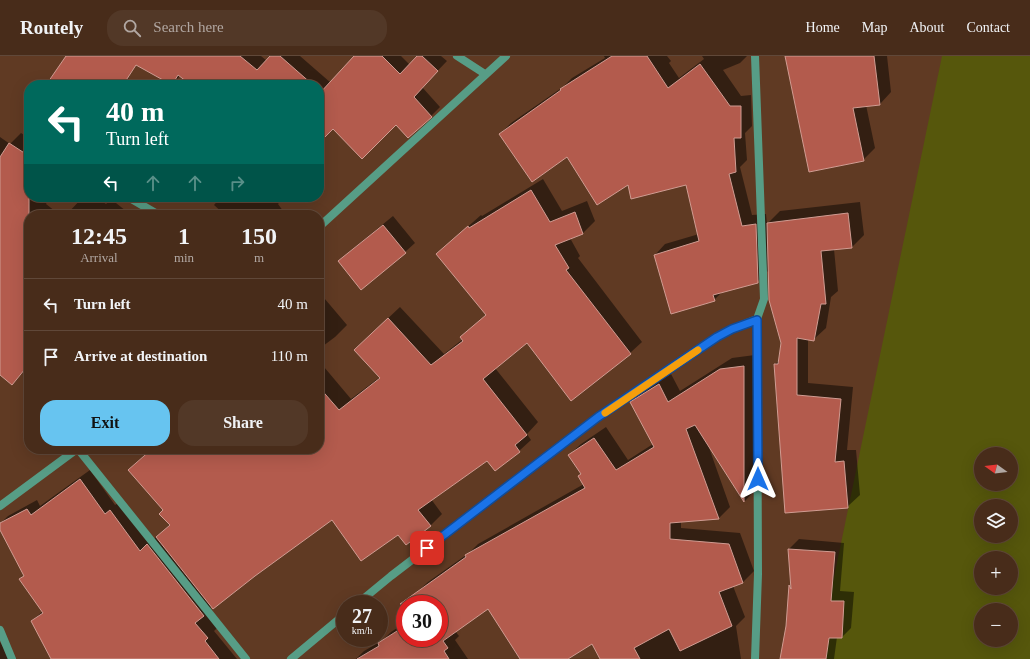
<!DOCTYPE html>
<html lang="en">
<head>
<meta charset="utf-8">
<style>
  :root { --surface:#482c1a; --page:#523827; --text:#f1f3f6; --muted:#b1a7a2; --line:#604839; --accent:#67c4f0 }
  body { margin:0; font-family:"Times New Roman",serif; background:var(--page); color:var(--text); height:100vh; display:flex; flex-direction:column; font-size:15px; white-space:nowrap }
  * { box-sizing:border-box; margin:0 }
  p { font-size:13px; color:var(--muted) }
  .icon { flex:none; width:22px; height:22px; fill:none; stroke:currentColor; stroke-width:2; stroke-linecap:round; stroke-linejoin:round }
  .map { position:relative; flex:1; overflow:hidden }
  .drawer { position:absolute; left:24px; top:154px; width:300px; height:244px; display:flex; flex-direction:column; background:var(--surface); border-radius:16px; box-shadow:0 4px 16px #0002,0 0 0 1px var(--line) }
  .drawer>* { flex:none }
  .hud { position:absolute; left:24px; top:24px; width:300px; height:122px; border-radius:16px; box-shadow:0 4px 16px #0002,0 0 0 1px var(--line); background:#00695c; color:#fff; overflow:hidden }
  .needle { width:26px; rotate:285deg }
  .fabs { position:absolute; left:974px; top:391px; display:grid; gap:8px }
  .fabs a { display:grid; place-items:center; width:44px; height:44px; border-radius:50%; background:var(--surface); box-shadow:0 4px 16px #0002,0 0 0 1px var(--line); font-size:20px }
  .speed { position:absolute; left:336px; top:539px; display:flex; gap:8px; font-size:20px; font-weight:700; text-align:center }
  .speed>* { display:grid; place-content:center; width:52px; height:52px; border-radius:50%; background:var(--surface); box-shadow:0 4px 16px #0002,0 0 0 1px var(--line); line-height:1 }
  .speed small { font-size:10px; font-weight:400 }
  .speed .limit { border:6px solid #d22; background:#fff; color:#111 }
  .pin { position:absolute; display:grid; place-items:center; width:34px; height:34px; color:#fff; margin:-17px; border-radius:8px; box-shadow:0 2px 6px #0006 }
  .me { position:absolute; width:44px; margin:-22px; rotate:0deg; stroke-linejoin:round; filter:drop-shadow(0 0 3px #0008) }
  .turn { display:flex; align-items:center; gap:14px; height:84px; padding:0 16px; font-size:18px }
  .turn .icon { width:52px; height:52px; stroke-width:2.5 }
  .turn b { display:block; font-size:28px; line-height:34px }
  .lanes { display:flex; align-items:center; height:38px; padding:0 16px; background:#0003; justify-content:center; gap:20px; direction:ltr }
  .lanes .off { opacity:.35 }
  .eta { display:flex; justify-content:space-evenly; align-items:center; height:68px; text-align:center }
  .eta b { font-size:24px; font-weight:600; line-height:28px }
  .action { display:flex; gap:8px; margin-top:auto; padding:8px 16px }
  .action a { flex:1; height:46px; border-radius:16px; background:var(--accent); color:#111; font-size:16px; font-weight:600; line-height:46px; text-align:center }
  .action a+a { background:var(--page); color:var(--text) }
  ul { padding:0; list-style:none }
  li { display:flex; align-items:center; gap:12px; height:52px; padding:0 16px; border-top:1px solid var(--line) }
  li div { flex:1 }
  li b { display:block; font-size:15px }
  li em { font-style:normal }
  header { display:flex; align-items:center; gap:24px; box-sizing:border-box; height:56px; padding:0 20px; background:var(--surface); border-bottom:1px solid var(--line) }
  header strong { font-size:19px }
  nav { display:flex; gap:22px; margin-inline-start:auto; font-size:14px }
  .search { width:280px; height:36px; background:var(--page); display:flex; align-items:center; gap:10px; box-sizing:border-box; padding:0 14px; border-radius:16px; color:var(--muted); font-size:15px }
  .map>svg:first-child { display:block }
  .green { fill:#56570c; fill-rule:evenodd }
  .shadow { fill:#0007 }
  .building { fill:#b35b4d; stroke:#d09c92 }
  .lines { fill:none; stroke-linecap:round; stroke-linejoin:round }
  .street { stroke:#579d86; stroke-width:8 }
  .route-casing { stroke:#114b97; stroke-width:10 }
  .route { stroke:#1a73e8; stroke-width:7 }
  .slow { stroke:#f59e0b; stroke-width:7 }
</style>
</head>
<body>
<header>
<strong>Routely</strong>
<div class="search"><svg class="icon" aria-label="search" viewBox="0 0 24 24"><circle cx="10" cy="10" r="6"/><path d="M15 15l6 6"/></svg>Search here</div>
<nav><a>Home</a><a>Map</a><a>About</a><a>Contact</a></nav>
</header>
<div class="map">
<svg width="1030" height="603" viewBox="0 0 1030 603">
  <rect width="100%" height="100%" fill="#603a23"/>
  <!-- green -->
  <path class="green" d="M942 0H1030V603H817ZM981 398H1011V428H981ZM981 450H1011V480H981ZM981 502H1011V532H981ZM981 554H1011V584H981Z"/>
  <!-- shadow -->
  <path class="shadow" d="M67 0H103L129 23 125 29H47Z
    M129 0H261L267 5 271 0H300L331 27 356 0H401L410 9 419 0H441L447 5 422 31 440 51 431 60 396 67 333 72 319 71V29H193L180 20 172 28Z
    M604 0H667L671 5 669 7 679 22 704 3 702 0H747L740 7 723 14 741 40 751 39 752 70 745 77 747 104 740 111 752 159 766 158 767 168 780 155 860 146 864 179 852 191 834 193 838 235 831 241 826 272 813 284 808 283V327L853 331 847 394H856L860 439 847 451 775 308 780 304 782 287 769 214 757 226 723 235 714 244 655 199 665 188 699 178 687 128H629L567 100 500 78 511 67 563 31 572 22 605 2Z
    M786 0H887L891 36 880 48 866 49 875 92 863 104Z
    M21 77 29 82V141H50L46 148 60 159H29V309L12 328 0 318V81L10 88Z
    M543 123 562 155 587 145 595 165 583 177 570 182 580 200 578 202 642 286 630 297 527 285 495 312 538 366 527 378 531 384 519 395 488 404 431 443 442 458 431 469 399 477 332 463 212 550 205 557 217 572 214 575 237 603H53L32 565 43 555 20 524 25 519 0 472V468L8 460 37 444 40 450 90 414 115 449 120 446 150 486 157 480 158 481 170 468 164 454 129 414 152 393H319V305L351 343 380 321 367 282 400 251 444 298 463 283 461 281 487 258 437 198 481 159 482 160Z
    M83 141H96L106 148 111 143 131 159H66Z
    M162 141H173L169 145Z
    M221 141H284L278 148 286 159H225L214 149Z
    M393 160 415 187 405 196 339 206 349 196Z
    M319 236 347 269 335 281 319 293Z
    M755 299V434L745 445 707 386 730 451 719 462 681 465V472L740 477 754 515 743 526 733 530 745 561 736 570 741 603H601L592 586 566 603H521L489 552 455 575 459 580 455 584 468 603H356L364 595 383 584 391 576 403 568 399 561 405 555V582H439V548H413L416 537 428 526 469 497 478 488 584 428 582 418 569 399 581 388 606 371 628 404 653 388 631 347 642 335 671 318 680 335 732 302Z
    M799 483 844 487 840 535 854 536 851 572 842 581H837L834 603H781L787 570 790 530 792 528 789 493Z
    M0 586 11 603H0Z"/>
  <!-- building -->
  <path class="building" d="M66 0H240L257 14 270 0H280L313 29H191L178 19 172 29 136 9 123 29H46Z
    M354 0H382L400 18 417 0H422L438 15 414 41 432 61 408 82 396 69 362 103 333 73 319 87V38Z
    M612 0H647L668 32 700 8 730 50H741V82H734L736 116 729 118 742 170 756 168 758 227 713 239 715 245 671 258 654 199 699 185 686 129 631 143 628 129 597 149 567 101 532 126 499 78 561 34 560 33Z
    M785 0H874L880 49 853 52 864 105 809 116Z
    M9 87 29 100V308L12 329 0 319V101Z
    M531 134 550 166 575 156 583 178 555 189 569 212 566 214 631 298 571 345 527 287 483 323 527 379 515 389 520 396 495 415 487 405 418 454 431 470 406 489 398 479 361 505 332 464 255 520 213 553 156 481 170 469 159 458 163 454 128 414 152 393H319V331L339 354 380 322 354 294 388 262 431 309 463 285 460 281 486 259 436 198 468 170 469 172Z
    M848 157 852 192 821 195 826 248H821L814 285 797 282V339L841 343 835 406 844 405 848 452 785 457 774 308H778L781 287 769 244 767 167Z
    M383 169 406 197 361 234 338 205Z
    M744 310V446L695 369 686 373 719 463 670 467V483L729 488 743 527 719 536 732 570 680 595 669 573 634 592 640 603H600L592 588 568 603H520L488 553 443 585 448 592 444 595 449 603H357L379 590 378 587 405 570V582H439V549L441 548H400L466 501 465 499 585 432 578 420 581 418 568 399 594 382 616 414 654 391 630 346 659 328 668 346 720 313Z
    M80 423 105 458 110 454 140 495 147 488 204 560 195 567 208 582 205 585 219 603H51L31 565 43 557 19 523 24 520 0 474V467L27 453 31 459Z
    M788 493 835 496 831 545H844L842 582H829L826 603H780L786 570 789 529 791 533Z"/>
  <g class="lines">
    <!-- street -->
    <path class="street" d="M457 0 485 18
      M755 0 764 243 757 263 758 518 755 603
      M128 141 159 159
      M319 171 506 0
      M78 393 246 603
      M0 450 77 393
      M357 548 391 520 598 361 717 281 732 273 757 263
      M0 574 12 603
      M291 603 345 558"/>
  </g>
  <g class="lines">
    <defs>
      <path id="route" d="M427 492 598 361 717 281 732 273 757 264 758 423"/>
    </defs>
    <!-- route casing -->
    <use href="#route" class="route-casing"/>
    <!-- route -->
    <use href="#route" class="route"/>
    <!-- slow -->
    <path class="slow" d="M605 357 698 294"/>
  </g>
</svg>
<div class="fabs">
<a><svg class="needle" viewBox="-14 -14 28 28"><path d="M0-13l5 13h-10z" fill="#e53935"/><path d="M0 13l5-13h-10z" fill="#b1a7a2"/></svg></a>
<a><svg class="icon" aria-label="layers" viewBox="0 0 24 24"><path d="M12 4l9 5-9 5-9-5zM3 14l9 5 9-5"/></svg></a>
<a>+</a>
<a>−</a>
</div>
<div class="speed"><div>27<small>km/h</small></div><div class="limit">30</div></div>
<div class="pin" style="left:427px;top:492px;background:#d93025"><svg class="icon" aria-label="arrive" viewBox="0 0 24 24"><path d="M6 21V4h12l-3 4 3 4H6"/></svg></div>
<svg class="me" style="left:758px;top:423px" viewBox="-20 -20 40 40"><path d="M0-17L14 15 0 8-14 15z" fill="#1a73e8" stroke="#fff" stroke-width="4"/></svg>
<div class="hud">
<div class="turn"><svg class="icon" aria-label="left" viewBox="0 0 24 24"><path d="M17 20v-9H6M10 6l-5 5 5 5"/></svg><div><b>40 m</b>Turn left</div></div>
<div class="lanes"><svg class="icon" aria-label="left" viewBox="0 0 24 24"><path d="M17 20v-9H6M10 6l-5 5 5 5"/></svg><svg class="icon off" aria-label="ahead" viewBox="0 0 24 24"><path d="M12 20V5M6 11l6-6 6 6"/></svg><svg class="icon off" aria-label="ahead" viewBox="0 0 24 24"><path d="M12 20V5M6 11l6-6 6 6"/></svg><svg class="icon off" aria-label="right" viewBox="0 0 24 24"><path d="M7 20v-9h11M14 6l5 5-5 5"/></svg></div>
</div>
<section class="drawer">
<div class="eta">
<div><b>12:45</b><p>Arrival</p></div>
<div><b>1</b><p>min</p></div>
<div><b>150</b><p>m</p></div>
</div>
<ul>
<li><svg class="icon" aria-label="left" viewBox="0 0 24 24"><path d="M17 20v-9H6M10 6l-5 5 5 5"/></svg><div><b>Turn left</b></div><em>40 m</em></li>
<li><svg class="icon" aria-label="arrive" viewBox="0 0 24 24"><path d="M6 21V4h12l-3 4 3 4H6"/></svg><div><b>Arrive at destination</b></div><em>110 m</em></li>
</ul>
<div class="action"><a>Exit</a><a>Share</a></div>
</section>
</div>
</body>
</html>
